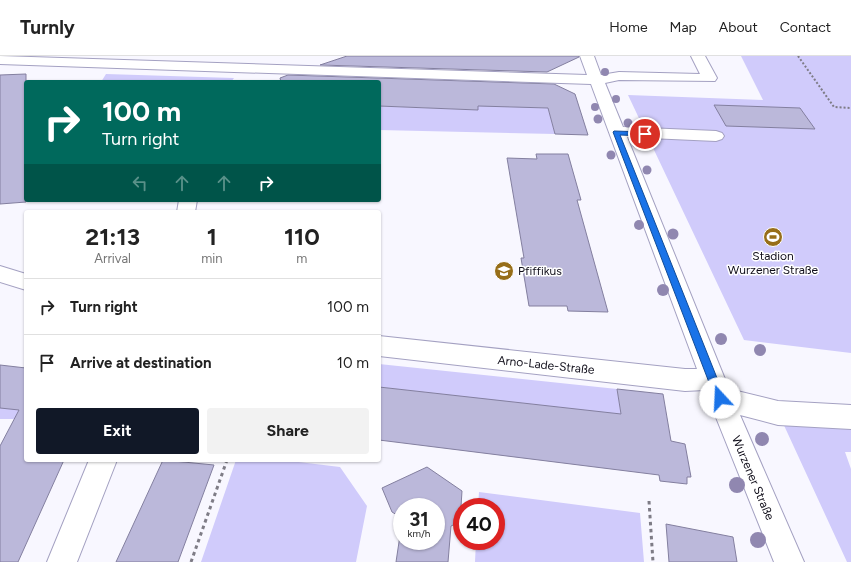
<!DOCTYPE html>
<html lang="en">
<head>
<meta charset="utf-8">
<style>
  :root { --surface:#fff; --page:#f2f2f2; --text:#222; --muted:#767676; --line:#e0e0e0; --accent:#111827 }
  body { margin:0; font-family:Figtree,sans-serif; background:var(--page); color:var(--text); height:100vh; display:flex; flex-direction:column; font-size:15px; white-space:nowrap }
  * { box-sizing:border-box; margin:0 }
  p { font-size:13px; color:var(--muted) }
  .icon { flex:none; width:22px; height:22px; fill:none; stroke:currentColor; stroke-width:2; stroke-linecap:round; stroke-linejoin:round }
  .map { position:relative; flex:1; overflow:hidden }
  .drawer { position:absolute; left:24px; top:154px; width:357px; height:252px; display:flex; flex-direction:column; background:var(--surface); border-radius:4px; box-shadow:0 1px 3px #0004 }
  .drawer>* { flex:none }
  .guide { position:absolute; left:24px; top:24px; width:357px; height:122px; border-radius:4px; box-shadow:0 1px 3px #0004; background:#00695c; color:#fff; overflow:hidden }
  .speed { position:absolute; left:393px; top:442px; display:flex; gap:8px; font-size:20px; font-weight:700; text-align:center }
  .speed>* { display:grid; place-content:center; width:52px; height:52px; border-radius:50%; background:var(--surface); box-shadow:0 1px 3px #0004; line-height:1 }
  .speed small { font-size:10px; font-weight:400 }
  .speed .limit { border:6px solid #d22; background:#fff; color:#111 }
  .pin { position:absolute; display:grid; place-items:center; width:34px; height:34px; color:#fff; margin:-17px; border:2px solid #fff; border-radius:50%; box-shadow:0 1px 4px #0007 }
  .me { position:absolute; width:44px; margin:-22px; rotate:340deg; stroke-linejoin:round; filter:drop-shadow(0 0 3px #0008) }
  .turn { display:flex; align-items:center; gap:14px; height:84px; padding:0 12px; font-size:18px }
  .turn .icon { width:52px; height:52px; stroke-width:2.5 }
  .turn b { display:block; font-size:28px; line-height:34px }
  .lanes { display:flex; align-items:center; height:38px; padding:0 12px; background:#0003; justify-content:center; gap:20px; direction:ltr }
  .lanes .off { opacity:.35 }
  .eta { display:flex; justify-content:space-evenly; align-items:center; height:68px; text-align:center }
  .eta b { font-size:24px; font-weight:700; line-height:28px }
  .action { display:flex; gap:8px; margin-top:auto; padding:8px 12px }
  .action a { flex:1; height:46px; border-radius:4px; background:var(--accent); color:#fff; font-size:16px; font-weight:700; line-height:46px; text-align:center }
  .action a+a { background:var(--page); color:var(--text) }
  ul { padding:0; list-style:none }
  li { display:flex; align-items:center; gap:12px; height:56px; padding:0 12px; border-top:1px solid var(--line) }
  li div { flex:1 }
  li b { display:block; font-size:15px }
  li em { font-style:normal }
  header { display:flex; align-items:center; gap:24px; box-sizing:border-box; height:56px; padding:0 20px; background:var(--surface); border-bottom:1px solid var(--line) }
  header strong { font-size:19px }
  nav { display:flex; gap:22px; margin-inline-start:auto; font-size:14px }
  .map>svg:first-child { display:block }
  .green { fill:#d0cbfb }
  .building { fill:#bbb8da; stroke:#837f9f }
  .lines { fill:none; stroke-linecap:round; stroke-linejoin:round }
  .minor-casing { stroke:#a4a1c2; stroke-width:2 }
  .path-far1 { stroke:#7e7c86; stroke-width:2; stroke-dasharray:2 2; stroke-linecap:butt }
  .path { stroke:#7e7c86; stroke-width:3; stroke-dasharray:3.5 3.5; stroke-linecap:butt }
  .minor { fill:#fff; fill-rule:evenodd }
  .tree { fill:#9087b0 }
  .route { fill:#1a73e8; stroke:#114b97 }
  .labels { text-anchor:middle; stroke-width:3; stroke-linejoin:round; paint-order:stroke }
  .poi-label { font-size:12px; fill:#100e1a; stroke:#fff }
  .street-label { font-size:12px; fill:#100e1a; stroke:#fff }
</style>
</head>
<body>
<header>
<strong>Turnly</strong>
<nav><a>Home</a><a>Map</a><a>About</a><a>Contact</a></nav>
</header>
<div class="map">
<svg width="851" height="506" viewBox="0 0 851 506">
  <rect width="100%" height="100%" fill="#f8f7ff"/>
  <!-- green -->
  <path class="green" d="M741 0H851V297L744 284 628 39 763 44Z
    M106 18 234 22 231 26H101Z
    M478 49 548 52 555 78 379 74V50L478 54Z
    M379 308 617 333 621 359 379 331Z
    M26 312V363H0V352Z
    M782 365 851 370V396H845L851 413V506H847Z
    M236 404H282L340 411 367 450 356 506H201Z
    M479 436 640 457 644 506H475L476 485H496V451H478Z"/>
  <!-- building -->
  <path class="building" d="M347 0H579V1L547 16 320 9Z
    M26 18V146L0 148V19Z
    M288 19 554 28 575 38 588 79 555 78 548 52 478 50V54L379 50V26H281L280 22Z
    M714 49 800 52 815 73 726 70Z
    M536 98H568L581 144H577L608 256 568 255 567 250H529L521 202H524L507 102 537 103Z
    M0 309 26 312V404H64L18 506H0V390L19 354 0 352Z
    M379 331 621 358 617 333 663 338 671 385 685 388 691 421H687V428L660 425 659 419 379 384Z
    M163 404 214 409 178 506H116Z
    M427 411 462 435 460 466 451 470 448 506H396L402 466V485H436V451H402V462L392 456 382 432Z
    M666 468 733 481 737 506H669Z"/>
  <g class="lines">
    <defs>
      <path id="minor" d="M0 0 587 19 580 0H594L601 19 619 16 700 18 691 0H705L717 22 715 25 619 24 605 27 623 71 716 75 722 77 724 80 722 83 716 85 627 81 729 333 778 345 851 349V373L778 369 740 359 804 506H774L705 334 685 335 379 300V280L685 313H697L591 28 0 8Z
        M179 144H197L195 156H177Z
        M0 210 26 218V234L0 226Z
        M89 404H117L77 506H47Z"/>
    </defs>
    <!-- minor casing -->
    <use href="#minor" class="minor-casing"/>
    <!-- path-far1 -->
    <path class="path-far1" d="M798 0 834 51 851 52"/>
    <!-- path -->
    <path class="path" d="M649 445 653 506
      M191 506 227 404"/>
    <!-- minor -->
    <use href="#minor" class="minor"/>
  </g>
  <!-- trees -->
  <g class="tree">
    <circle cx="605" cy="16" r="4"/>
    <circle cx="616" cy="43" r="4"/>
    <circle cx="595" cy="51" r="4"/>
    <circle cx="598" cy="63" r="4.5"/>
    <circle cx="628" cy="67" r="4.5"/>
    <circle cx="636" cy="87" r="4.5"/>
    <circle cx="611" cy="99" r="4.5"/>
    <circle cx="647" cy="114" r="4.5"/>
    <circle cx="639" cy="169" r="5"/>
    <circle cx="673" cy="178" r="5.5"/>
    <circle cx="663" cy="234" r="6"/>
    <circle cx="721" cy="283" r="6"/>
    <circle cx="760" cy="294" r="6"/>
    <circle cx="762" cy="383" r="7"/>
    <circle cx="737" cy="429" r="8"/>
    <circle cx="758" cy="484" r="8"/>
  </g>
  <!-- route -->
  <path class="route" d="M614 75 645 76 649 78 645 80 620 79 725 342 724 346 720 347 716 346 715 342 613 76Z"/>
  <!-- icons -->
  <defs>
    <symbol id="stadium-disc" viewBox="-11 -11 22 22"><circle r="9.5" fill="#976e19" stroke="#fff"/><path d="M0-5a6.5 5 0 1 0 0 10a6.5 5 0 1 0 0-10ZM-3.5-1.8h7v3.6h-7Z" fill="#fff"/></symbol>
    <symbol id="school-disc" viewBox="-11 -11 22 22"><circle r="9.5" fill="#976e19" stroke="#fff"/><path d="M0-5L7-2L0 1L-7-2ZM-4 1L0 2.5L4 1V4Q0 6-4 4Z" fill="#fff"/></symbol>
  </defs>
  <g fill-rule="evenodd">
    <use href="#stadium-disc" x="762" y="170" width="22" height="22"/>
    <use href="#school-disc" x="493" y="204" width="22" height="22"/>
  </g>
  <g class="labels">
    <!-- poi labels -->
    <g class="poi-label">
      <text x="773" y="204">Stadion<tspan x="773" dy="14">Wurzener Straße</tspan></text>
      <text x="518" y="219" text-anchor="start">Pfiffikus</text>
    </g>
    <!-- street labels -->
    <g class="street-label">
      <text transform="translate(546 309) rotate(6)" y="4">Arno-Lade-Straße</text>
      <text transform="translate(753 422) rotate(67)" y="4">Wurzener Straße</text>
    </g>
  </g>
</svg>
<div class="speed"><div>31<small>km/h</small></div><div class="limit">40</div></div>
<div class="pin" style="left:645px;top:78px;background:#d93025"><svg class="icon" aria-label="arrive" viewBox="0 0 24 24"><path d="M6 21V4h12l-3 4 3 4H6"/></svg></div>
<svg class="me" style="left:720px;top:342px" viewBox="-20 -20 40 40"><circle r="19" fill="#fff"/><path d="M0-13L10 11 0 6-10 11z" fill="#1a73e8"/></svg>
<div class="guide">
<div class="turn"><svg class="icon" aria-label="right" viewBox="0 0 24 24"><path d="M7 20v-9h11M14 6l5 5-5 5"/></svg><div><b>100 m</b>Turn right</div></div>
<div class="lanes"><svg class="icon off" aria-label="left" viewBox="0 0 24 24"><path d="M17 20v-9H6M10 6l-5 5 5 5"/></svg><svg class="icon off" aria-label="ahead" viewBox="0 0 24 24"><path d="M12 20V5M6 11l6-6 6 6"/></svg><svg class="icon off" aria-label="ahead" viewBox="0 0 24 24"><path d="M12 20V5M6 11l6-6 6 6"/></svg><svg class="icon" aria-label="right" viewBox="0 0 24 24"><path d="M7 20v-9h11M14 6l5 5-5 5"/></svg></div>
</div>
<section class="drawer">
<div class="eta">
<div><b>21:13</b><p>Arrival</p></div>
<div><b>1</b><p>min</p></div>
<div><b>110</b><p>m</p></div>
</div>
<ul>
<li><svg class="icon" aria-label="right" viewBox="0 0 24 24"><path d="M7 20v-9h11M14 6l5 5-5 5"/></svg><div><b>Turn right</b></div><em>100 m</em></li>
<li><svg class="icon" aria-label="arrive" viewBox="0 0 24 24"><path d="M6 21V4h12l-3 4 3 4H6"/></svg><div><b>Arrive at destination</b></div><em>10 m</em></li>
</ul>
<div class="action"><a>Exit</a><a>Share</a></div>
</section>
</div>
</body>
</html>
